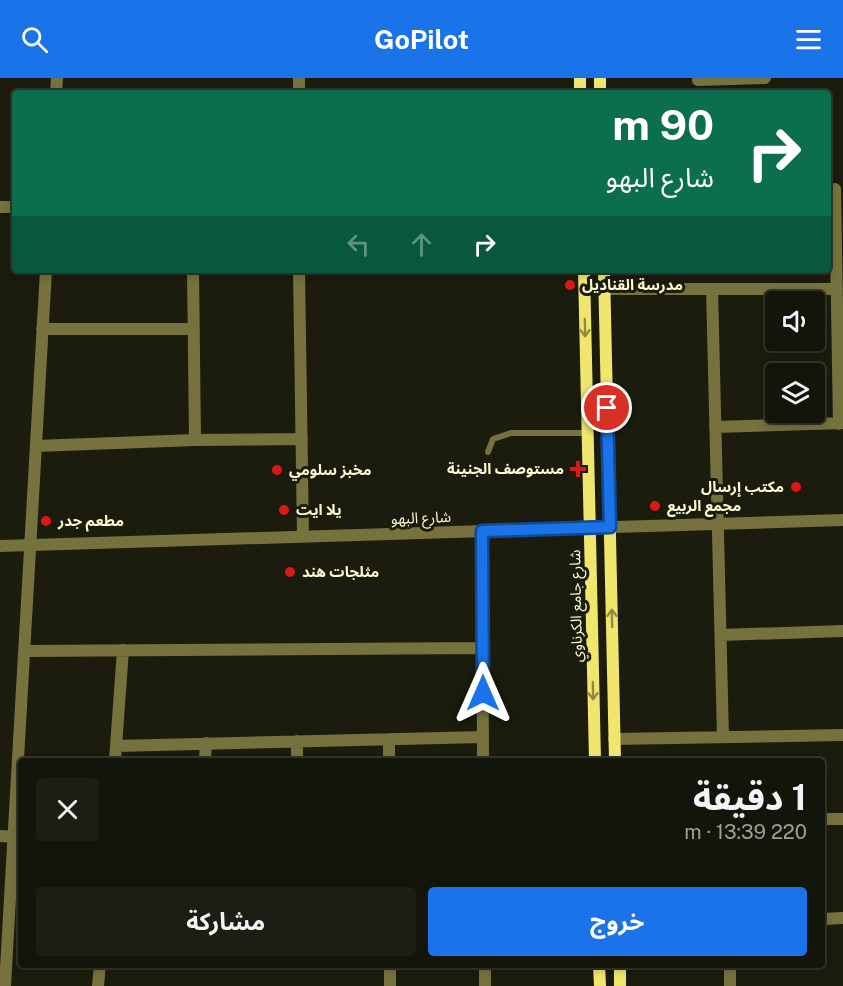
<!DOCTYPE html>
<html lang="ar">
<head>
<meta charset="utf-8">
<style>
  :root { --surface:#14150a; --page:#1d1e13; --text:#f1f3f6; --muted:#9d9f9c; --line:#33342b; --accent:#1a73e8 }
  body { margin:0; font-family:"Public Sans","Noto Sans Arabic",sans-serif; background:var(--page); color:var(--text); direction:rtl; height:100vh; display:flex; flex-direction:column; font-size:22px; white-space:nowrap }
  * { box-sizing:border-box; margin:0 }
  p { font-size:20px; color:var(--muted) }
  .icon { flex:none; width:33px; height:33px; fill:none; stroke:currentColor; stroke-width:2; stroke-linecap:round; stroke-linejoin:round }
  .map { position:relative; flex:1; overflow:hidden; direction:ltr }
  .panel { position:absolute; left:18px; top:680px; width:807px; height:210px; display:flex; flex-direction:column; background:var(--surface); border-radius:6px; box-shadow:0 3px 9px #0003,0 0 0 2px var(--line); direction:rtl }
  .panel>* { flex:none }
  .hud { position:absolute; left:12px; top:12px; width:819px; height:183px; border-radius:6px; box-shadow:0 3px 9px #0003,0 0 0 2px var(--line); direction:rtl; background:#0b6e4f; color:#fff; overflow:hidden }
  .controls { position:absolute; left:765px; top:213px; display:grid; gap:12px }
  .controls a { display:grid; place-items:center; width:60px; height:60px; border-radius:6px; background:var(--surface); box-shadow:0 3px 9px #0003,0 0 0 2px var(--line); font-size:30px }
  .pin { position:absolute; display:grid; place-items:center; width:51px; height:51px; color:#fff; margin:-26px; border:3px solid #fff; border-radius:50%; box-shadow:0 2px 6px #0007 }
  .me { position:absolute; width:66px; margin:-33px; rotate:0deg; stroke-linejoin:round; filter:drop-shadow(0 0 4px #0008) }
  .turn { display:flex; align-items:center; gap:21px; height:126px; padding:0 18px; font-size:27px }
  .turn .icon { width:78px; height:78px; stroke-width:2.5 }
  .turn b { display:block; font-size:42px; line-height:51px }
  .lanes { display:flex; align-items:center; height:57px; padding:0 18px; background:#0003; justify-content:center; gap:30px; direction:ltr }
  .lanes .off { opacity:.35 }
  .round { display:grid; place-items:center; flex:none; width:63px; height:63px; border-radius:6px; background:var(--page) }
  .head { display:flex; align-items:center; justify-content:space-between; height:102px; padding:0 18px }
  h1 { font-size:36px; font-weight:700; line-height:45px }
  .action { display:flex; gap:12px; margin-top:auto; padding:12px 18px }
  .action a { flex:1; height:69px; border-radius:6px; background:var(--accent); color:#fff; font-size:24px; font-weight:700; line-height:69px; text-align:center }
  .action a+a { background:var(--page); color:var(--text) }
  header { display:flex; justify-content:space-between; align-items:center; height:78px; padding:0 18px; background:var(--accent); color:#fff; font-size:27px; font-weight:700 }
  .map>svg:first-child { display:block }
  .lines { fill:none; stroke-linecap:round; stroke-linejoin:round }
  .service { stroke:#76723d; stroke-width:6 }
  .minor { stroke:#76723d; stroke-width:12 }
  .tertiary { stroke:#76723d; stroke-width:12 }
  .secondary { stroke:#f0e66e; stroke-width:12 }
  .oneway { stroke:#908b42 }
  .route-casing { stroke:#114b97; stroke-width:15 }
  .route { stroke:#1a73e8; stroke-width:10 }
  .poi-dot { fill:#dc1717; stroke:#1b1c0d; stroke-width:2 }
  .labels { text-anchor:middle; stroke-width:6; stroke-linejoin:round; paint-order:stroke }
  .poi-label { font-size:15px; font-weight:bold; fill:#f9facd; stroke:#1b1c0d; text-anchor:start }
  .street-label { font-size:15px; fill:#f9facd; stroke:#1b1c0d }
</style>
</head>
<body>
<header><svg class="icon" aria-label="menu" viewBox="0 0 24 24"><path d="M4 6h16M4 12h16M4 18h16"/></svg>GoPilot<svg class="icon" aria-label="search" viewBox="0 0 24 24"><circle cx="10" cy="10" r="6"/><path d="M15 15l6 6"/></svg></header>
<div class="map">
<svg width="843" height="908" viewBox="0 0 843 908">
  <rect width="100%" height="100%" fill="#1b1c0d"/>
  <g class="lines">
    <!-- service -->
    <path class="service" d="M488 374 493 361 511 355H588"/>
    <!-- minor -->
    <path class="minor" d="M698 2 765 0
      M56 15 57 0
      M299 15V0
      M835 111 839 346
      M0 129H15
      M193 192 195 362
      M299 192 303 458
      M605 211H837
      M712 211 723 659
      M42 251H194
      M715 349 843 345
      M36 368 195 362 302 361
      M482 453 483 682
      M721 557 843 553
      M24 573 483 570
      M389 661V682
      M614 661 843 657
      M297 663V682
      M116 668 483 659
      M115 682 123 572
      M205 682 206 665
      M822 741H843
      M0 758 14 759
      M822 841 843 840
      M390 886V908
      M485 886V908
      M730 886V908
      M5 908 46 192
      M98 908 100 886"/>
    <!-- tertiary -->
    <path class="tertiary" d="M0 468 843 442"/>
    <!-- secondary -->
    <path class="secondary" d="M580 0V15
      M600 0V15
      M584 192 595 682
      M604 192 615 682
      M599 886 600 908
      M620 886V908"/>
  </g>
  <!-- one-way arrows -->
  <defs><path id="oneway-shaft" d="M-6 0H5M1.5-3L5.5 0L1.5 3" fill="none" stroke-width="1.6" stroke-linecap="round" stroke-linejoin="round" transform="scale(1.5)"/></defs>
  <g class="oneway">
    <use href="#oneway-shaft" transform="translate(585 250) rotate(89)"/>
    <use href="#oneway-shaft" transform="translate(612 540) rotate(-91)"/>
    <use href="#oneway-shaft" transform="translate(593 613) rotate(89)"/>
  </g>
  <g class="lines">
    <defs>
      <path id="route" d="M483 615 482 453 610 449 607 330"/>
    </defs>
    <!-- route casing -->
    <use href="#route" class="route-casing"/>
    <!-- route -->
    <use href="#route" class="route"/>
  </g>
  <!-- markers -->
  <g class="poi-dot">
    <circle cx="570" cy="207" r="6"/>
    <path d="M575 382h6v6h6v6h-6v6h-6v-6h-6v-6h6z"/>
    <circle cx="277" cy="392" r="6"/>
    <circle cx="796" cy="409" r="6"/>
    <circle cx="655" cy="428" r="6"/>
    <circle cx="284" cy="432" r="6"/>
    <circle cx="46" cy="443" r="6"/>
    <circle cx="290" cy="494" r="6"/>
  </g>
  <g class="labels">
    <!-- poi labels -->
    <g class="poi-label">
      <text x="582" y="212">مدرسة القناديل</text>
      <text x="564" y="396" text-anchor="end">مستوصف الجنينة</text>
      <text x="289" y="397">مخبز سلومي</text>
      <text x="784" y="414" text-anchor="end">مكتب إرسال</text>
      <text x="667" y="433">مجمع الربيع</text>
      <text x="296" y="437">يلا ايت</text>
      <text x="58" y="448">مطعم جدر</text>
      <text x="302" y="499">مثلجات هند</text>
    </g>
    <!-- street labels -->
    <g class="street-label">
      <text transform="translate(421 440) rotate(-2)" y="5">شارع البهو</text>
      <text transform="translate(576 528) rotate(-91)" y="5">شارع جامع الكرناوي</text>
    </g>
  </g>
</svg>
<div class="controls">
<a><svg class="icon" aria-label="sound" viewBox="0 0 24 24"><path d="M4 9h4l5-4v14l-5-4H4zM17 9q2 3 0 6"/></svg></a>
<a><svg class="icon" aria-label="layers" viewBox="0 0 24 24"><path d="M12 4l9 5-9 5-9-5zM3 14l9 5 9-5"/></svg></a>
</div>
<div class="pin" style="left:607px;top:330px;background:#d93025"><svg class="icon" aria-label="arrive" viewBox="0 0 24 24"><path d="M6 21V4h12l-3 4 3 4H6"/></svg></div>
<svg class="me" style="left:483px;top:615px" viewBox="-20 -20 40 40"><path d="M0-17L14 15 0 8-14 15z" fill="#1a73e8" stroke="#fff" stroke-width="4"/></svg>
<div class="hud">
<div class="turn"><svg class="icon" aria-label="right" viewBox="0 0 24 24"><path d="M7 20v-9h11M14 6l5 5-5 5"/></svg><div><b>90 m</b>شارع البهو</div></div>
<div class="lanes"><svg class="icon off" aria-label="left" viewBox="0 0 24 24"><path d="M17 20v-9H6M10 6l-5 5 5 5"/></svg><svg class="icon off" aria-label="ahead" viewBox="0 0 24 24"><path d="M12 20V5M6 11l6-6 6 6"/></svg><svg class="icon" aria-label="right" viewBox="0 0 24 24"><path d="M7 20v-9h11M14 6l5 5-5 5"/></svg></div>
</div>
<section class="panel">
<div class="head"><div><h1>1 دقيقة</h1><p>220 m · 13:39</p></div><a class="round"><svg class="icon" aria-label="close" viewBox="0 0 24 24"><path d="M6 6l12 12M18 6L6 18"/></svg></a></div>
<div class="action"><a>خروج</a><a>مشاركة</a></div>
</section>
</div>
</body>
</html>
